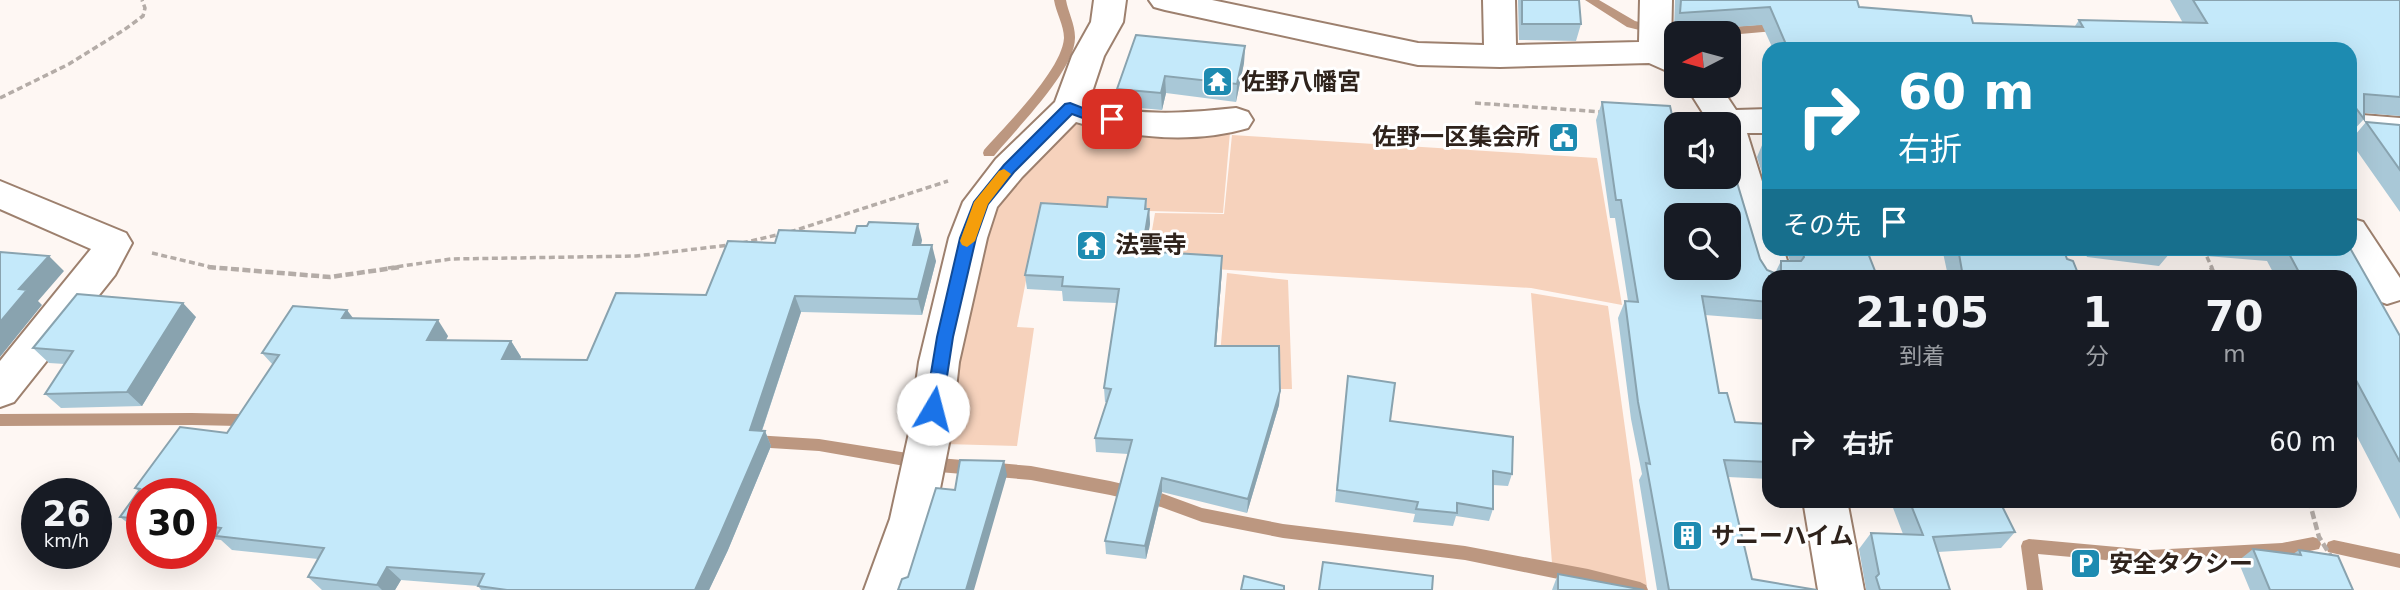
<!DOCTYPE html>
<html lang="ja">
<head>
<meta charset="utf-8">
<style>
  :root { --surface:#171b24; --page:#20242c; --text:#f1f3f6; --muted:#9ea1a6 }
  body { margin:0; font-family:"DejaVu Sans","Noto Sans JP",sans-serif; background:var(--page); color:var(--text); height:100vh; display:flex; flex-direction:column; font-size:26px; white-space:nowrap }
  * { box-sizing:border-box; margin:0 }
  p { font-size:23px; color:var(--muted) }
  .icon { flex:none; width:38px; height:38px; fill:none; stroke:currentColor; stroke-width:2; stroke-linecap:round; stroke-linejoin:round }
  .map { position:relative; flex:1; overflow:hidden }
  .side { position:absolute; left:1762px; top:270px; width:595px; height:238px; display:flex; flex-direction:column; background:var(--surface); border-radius:21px; box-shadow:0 7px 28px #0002 }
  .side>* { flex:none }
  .guide { position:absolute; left:1762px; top:42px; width:595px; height:214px; border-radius:21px; box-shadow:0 7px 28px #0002; background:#1d8bb1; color:#fff; overflow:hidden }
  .needle { width:46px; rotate:264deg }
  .tools { position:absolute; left:1664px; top:21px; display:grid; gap:14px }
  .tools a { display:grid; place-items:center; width:77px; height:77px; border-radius:14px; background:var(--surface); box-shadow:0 7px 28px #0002; font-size:35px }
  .speed { position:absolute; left:21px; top:478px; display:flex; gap:14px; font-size:35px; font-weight:700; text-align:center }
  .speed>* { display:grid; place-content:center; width:91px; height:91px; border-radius:50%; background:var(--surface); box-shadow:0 7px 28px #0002; line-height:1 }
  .speed small { font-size:18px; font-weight:400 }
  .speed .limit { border:10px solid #d22; background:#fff; color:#111 }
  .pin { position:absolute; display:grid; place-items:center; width:60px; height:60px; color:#fff; margin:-30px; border-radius:14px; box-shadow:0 4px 10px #0006 }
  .me { position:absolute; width:77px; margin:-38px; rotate:8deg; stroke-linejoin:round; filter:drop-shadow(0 0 5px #0008) }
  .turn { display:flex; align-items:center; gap:24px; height:147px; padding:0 21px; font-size:32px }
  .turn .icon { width:91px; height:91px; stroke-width:2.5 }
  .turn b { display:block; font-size:49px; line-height:60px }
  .then { display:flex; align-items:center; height:66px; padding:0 21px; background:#0003; gap:14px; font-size:26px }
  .eta { display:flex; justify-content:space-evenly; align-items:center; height:119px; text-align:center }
  .eta b { font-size:42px; font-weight:700; line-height:49px }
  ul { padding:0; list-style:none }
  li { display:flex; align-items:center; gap:21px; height:105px; padding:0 21px }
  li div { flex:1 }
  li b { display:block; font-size:26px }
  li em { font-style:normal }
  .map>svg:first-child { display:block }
  .green { fill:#f6d2bc }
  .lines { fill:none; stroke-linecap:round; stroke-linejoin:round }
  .stream { fill:#bc9780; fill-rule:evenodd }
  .minor-casing { stroke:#9d806e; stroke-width:4 }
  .path-far1 { stroke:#b4aca7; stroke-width:3.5; stroke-dasharray:6 3.5; stroke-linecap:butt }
  .path { stroke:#b4aca7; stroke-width:4.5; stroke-dasharray:8 3.5; stroke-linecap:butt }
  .minor { fill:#fff; fill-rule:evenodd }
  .wall { fill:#a9c8d7 }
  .shaded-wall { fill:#89a3af }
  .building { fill:#c4e9fa; stroke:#89a3af; stroke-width:2; fill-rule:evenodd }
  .route { fill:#1a73e8; stroke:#114b97; stroke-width:2 }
  .slow { fill:#f59e0b }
  .labels { text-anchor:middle; stroke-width:6; stroke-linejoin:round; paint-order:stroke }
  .poi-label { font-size:24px; font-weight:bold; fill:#2f231c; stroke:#fff; text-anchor:start }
</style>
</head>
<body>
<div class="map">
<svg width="2400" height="590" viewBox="0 0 2400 590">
  <rect width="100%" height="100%" fill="#fef7f3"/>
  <!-- green -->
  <path class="green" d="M1081 124 1118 129 1230 132 1223 213 1040 208 1017 327 1034 328 1017 446 945 444 961 321 991 214 1002 190 1072 125Z
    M1232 135 1597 158 1622 305 1531 288 1146 265 1155 213 1224 214Z
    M1227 273 1288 280 1292 389H1281L1280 355H1220Z
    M1531 293 1608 306 1647 586 1552 563Z"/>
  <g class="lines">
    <!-- stream -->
    <path class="stream" d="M1054 0H1066C1068 12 1075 24 1075 37 1076 70 1015 130 994 156H984L983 153 984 150C1006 125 1062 70 1064 38 1064 25 1056 13 1054 0Z
      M1585 0H1599L1635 21 1681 33H1676V39L1627 27Z
      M1783 23 1789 27 1787 30 1729 35 1698 33 1704 29Z
      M192 413 239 414 259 420 262 424 259 428 254 430 239 426 192 425 0 426V414Z
      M752 435 819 439 939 458 1031 466 1110 481 1161 493 1202 508 1283 524 1465 546 1588 569 1640 582 1646 585 1648 590H1612L1465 560 1283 538 1202 522 1161 507 1110 495 1031 480 939 472 819 451 752 447 747 446 744 441 747 436Z
      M2313 537 2319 539 2321 544 2319 549 2282 557 2150 564 2038 554 2043 590H2027L2021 546 2023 541 2029 539 2150 550 2282 543Z
      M2334 540 2400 554V568L2328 552 2326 547 2328 542Z"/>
    <defs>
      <path id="minor" d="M1094 0H1126L1123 22 1104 56 1089 101C1135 118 1188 113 1236 108L1248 112 1253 120 1248 128C1194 144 1129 138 1076 122L1022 177 997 207 987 238 959 362 951 433 934 519 910 590H864L890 519 909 433 919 362 949 238 963 202 996 159 1055 102 1072 56 1091 22Z
        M1149 0H1212L1418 43 1484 45 1483 0H1515L1516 45 1639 42 1640 0H1672L1671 47 1676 50V75L1649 63 1500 67 1418 65 1165 10 1154 7Z
        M1686 86H1720L1736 110 1769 109V133H1747L1769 204V248H1783L1792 276H1769V289L1760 286 1754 276 1725 177H1729V124H1710Z
        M2350 114 2400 118V142L2350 138Z
        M0 181 126 233 132 243 115 275 14 402 0 407V361L91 249 0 209Z
        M2350 218 2363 222 2400 278V300L2387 304 2373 299 2341 248H2350Z
        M1803 500H1847L1864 590H1818Z"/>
    </defs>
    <!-- minor casing -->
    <use href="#minor" class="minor-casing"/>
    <!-- path-far1 -->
    <path class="path-far1" d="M0 98 69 64 124 30 143 16 145 8 142 0
      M1475 103 1603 112
      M790 232 948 181
      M742 243 781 234
      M2203 248 2212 268
      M152 253 215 268
      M388 268 451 259 636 256 730 245"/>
    <!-- path -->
    <path class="path" d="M208 267 330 277 400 267
      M2211 267 2215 276
      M2309 500 2319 537 2332 558"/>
    <!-- minor -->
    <use href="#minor" class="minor"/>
  </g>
  <!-- wall -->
  <path class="wall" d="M1518 0H1579L1581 24 1576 41 1519 40Z
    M1675 0H1857L1859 7 1973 23 2075 26 2079 20 2183 23 2170 0H2400V116L2364 113V119L2350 134V49H1773L1762 25 1674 31Z
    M1245 46 1244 63 1236 102 1166 93 1162 110 1118 106 1117 89Z
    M1602 102 1760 259 1767 270 1775 273 1781 261H1790L1785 248H1866L1769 276V320L1705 315 1719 393 1735 422 1769 424V479L1728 477 1752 579 1817 590H1657L1639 480 1642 474 1631 419 1618 318 1625 301H1628L1615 218H1610L1596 120Z
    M2366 122 2400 125V212L2350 141Z
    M1765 138 1769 139V196L1757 157Z
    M1146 199 1147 209H1149L1150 224 1145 251 1222 270 1216 346 1280 391 1279 405 1247 513 1162 492 1146 559 1106 554 1105 541 1128 454 1096 452 1095 438 1107 402H1105L1104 388 1117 303 1063 301 1062 291 1027 289 1025 275 1107 207Z
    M855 233 922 240 921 245 936 261 922 315 801 312 762 431H765L771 446 728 550 709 590H481L478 586 401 580 395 590H322L308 577 318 559 232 550 221 540 201 538V494H142V531H138L120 517 139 491 135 488 227 433 273 365 262 353 353 318 448 336 446 340 511 341 521 357 520 359 587 360 706 295 775 243Z
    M1942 248H2063L2067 259 2079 276H1948Z
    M2083 248H2350L2400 336V519L2350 423V276H2275L2267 261 2170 253 2159 266 2087 257Z
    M196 317 142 406 61 408 45 394 65 364 49 363 33 348Z
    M1348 376 1390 421 1512 474 1508 486 1493 485V509L1489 521 1456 516 1453 526 1413 522 1415 514 1335 502Z
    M1890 500H1999L2015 532 2001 548 1938 552 1950 590H1866V589L1859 549 1871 533 1903 534Z
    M2253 549 2293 554 2299 550 2353 590H2250L2238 561Z
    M1558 574 1644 590H1552Z"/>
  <!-- shaded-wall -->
  <path class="shaded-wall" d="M1245 46 1244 63 1236 102 1237 84Z
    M1165 76 1166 93 1162 110 1161 93Z
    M1149 209 1150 224 1143 266 1142 251Z
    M918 224 922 240 917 261 913 245Z
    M932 245 936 261 922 315 918 299Z
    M49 256 64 271 38 301 42 305 0 357V322L19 289Z
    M1222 256V270L1215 360V346Z
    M795 296 801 312 757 445 750 430Z
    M183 303 196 317 142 406 127 392Z
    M347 310 359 326 342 318Z
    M438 320 448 336 438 355 427 340Z
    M511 341 521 357 512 374 502 359Z
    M1280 391 1279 405 1247 513 1248 499Z
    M765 431 771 446 728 550 709 590H695Z
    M1004 461 1007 475 974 590H966Z
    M1162 478V492L1146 559 1145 546Z
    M387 567 401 580 395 590H382L377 585Z"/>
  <!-- building -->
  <path class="building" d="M1522 0H1579L1581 24H1522Z
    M1681 0H1857L1859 7 1971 16 1973 23 2083 27 2079 20 2207 23 2193 0H2400V97L2364 94V119L2350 100V49H1788L1770 7 1680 13Z
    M1136 35 1245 46 1237 84 1165 76 1161 93 1117 89Z
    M1602 102 1670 106 1676 133V177L1736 179 1760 259 1767 270 1777 274 1781 271V261H1801L1804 257 1801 248H1866L1877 276H1769V302L1702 296 1719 393H1727L1735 422 1769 424V462L1724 460 1752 579 1817 590H1669L1646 463 1650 464 1638 402 1625 301 1638 302 1621 200H1616ZM1676 215H1729V268H1676Z
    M2366 122 2400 125V170Z
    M1765 138 1769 139V152Z
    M1108 197 1146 199 1145 209H1149L1142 251 1222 256 1215 346H1279L1280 391 1248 499 1162 478 1145 546 1105 541 1132 440 1095 438 1111 389 1104 388 1119 289 1062 286 1063 277 1025 275 1041 203 1107 207Z
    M869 222 918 224 913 245H932L918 299 795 296 750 430 765 431 720 535 695 590H507L478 586 484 574 387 567 377 585 308 577 324 548 216 536 221 528 201 525V494H142V519L120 517 140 489 135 488 180 427 227 433 279 355 262 353 293 306 347 310 342 318 438 320 427 340 511 341 502 359 587 360 616 293 706 295 728 241 775 243 779 230 855 233 857 226H867Z
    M1958 248H2063L2067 259 2073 261 2079 276H2000L1962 271Z
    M2286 248H2350L2400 336V462L2350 369V276H2301Z
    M0 252 49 256 19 289 27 290 0 322Z
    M77 294 183 303 127 392 45 394 73 351 33 348Z
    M1348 376 1395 383 1390 421 1513 437 1512 474 1493 471V509L1457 503V513L1416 509 1418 502 1337 490Z
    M960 460 1004 461 966 590H898L902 579 908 577 936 488 955 490Z
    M1909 500H1999L2015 532 1933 537 1950 590H1880L1876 577 1879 574 1871 533 1923 535Z
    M2253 549 2301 555 2299 550 2338 556 2353 590H2270Z
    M1323 562 1433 576 1432 590H1319Z
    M1558 574 1644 590H1558Z
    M1244 576 1284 586V590H1241Z"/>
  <!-- route -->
  <path class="route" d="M1070 103 1093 112 1117 116 1120 119 1112 124 1091 121 1072 114 1014 172 988 204 976 238 953 337 942 409 939 414H927L925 409 937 337 960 238 974 202 1004 165 1065 104Z"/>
  <!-- slow -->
  <path class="slow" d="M1004 169 1011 174 988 204 975 241 967 247 962 245 960 241 974 202 999 171Z"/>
  <!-- icons -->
  <defs>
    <symbol id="temple-square" viewBox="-11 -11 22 22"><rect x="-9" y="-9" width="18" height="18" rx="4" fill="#1d8bb1" stroke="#fff"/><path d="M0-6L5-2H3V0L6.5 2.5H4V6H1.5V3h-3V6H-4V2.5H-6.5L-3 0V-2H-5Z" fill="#fff"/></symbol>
    <symbol id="civic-square" viewBox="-11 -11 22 22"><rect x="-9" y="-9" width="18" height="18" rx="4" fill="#1d8bb1" stroke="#fff"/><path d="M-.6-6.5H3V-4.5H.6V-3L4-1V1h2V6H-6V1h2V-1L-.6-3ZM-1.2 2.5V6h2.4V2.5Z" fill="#fff"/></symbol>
    <symbol id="building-square" viewBox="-11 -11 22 22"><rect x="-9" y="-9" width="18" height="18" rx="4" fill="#1d8bb1" stroke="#fff"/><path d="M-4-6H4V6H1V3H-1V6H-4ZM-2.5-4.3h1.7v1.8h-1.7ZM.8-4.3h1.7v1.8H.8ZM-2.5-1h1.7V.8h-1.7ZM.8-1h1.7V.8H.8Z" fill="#fff"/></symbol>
    <symbol id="parking-square" viewBox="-11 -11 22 22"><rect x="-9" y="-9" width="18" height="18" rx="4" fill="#1d8bb1" stroke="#fff"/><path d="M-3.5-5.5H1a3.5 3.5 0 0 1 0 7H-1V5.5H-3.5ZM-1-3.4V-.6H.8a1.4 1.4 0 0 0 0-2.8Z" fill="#fff"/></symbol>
  </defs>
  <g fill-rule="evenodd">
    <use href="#temple-square" x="1200" y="64" width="35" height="35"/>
    <use href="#civic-square" x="1546" y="120" width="35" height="35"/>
    <use href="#temple-square" x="1074" y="228" width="35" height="35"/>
    <use href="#building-square" x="1670" y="518" width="35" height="35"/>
    <use href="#parking-square" x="2068" y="546" width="35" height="35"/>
  </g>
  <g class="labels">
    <!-- poi labels -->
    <g class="poi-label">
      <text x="1241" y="90">佐野八幡宮</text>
      <text x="1540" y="145" text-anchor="end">佐野一区集会所</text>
      <text x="1115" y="253">法雲寺</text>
      <text x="1711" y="544">サニーハイム</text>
      <text x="2109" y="572">安全タクシー</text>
    </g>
  </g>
</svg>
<div class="tools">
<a><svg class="needle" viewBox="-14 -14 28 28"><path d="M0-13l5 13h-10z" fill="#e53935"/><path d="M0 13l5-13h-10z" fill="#9ea1a6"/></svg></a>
<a><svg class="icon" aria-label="sound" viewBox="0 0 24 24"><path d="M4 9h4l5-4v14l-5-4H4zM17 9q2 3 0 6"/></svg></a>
<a><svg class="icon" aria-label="search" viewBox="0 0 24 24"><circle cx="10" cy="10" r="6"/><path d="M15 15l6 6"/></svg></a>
</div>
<div class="speed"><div>26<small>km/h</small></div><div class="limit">30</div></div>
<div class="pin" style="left:1112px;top:119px;background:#d93025"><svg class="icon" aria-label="arrive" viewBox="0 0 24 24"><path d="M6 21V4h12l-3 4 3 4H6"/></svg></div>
<svg class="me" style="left:933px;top:409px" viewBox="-20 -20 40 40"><circle r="19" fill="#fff"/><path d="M0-13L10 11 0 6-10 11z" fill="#1a73e8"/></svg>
<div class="guide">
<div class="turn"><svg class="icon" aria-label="right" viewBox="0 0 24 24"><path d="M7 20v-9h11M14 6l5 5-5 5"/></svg><div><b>60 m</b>右折</div></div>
<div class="then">その先<svg class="icon" aria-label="arrive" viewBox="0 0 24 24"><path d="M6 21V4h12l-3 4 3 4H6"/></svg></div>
</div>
<section class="side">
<div class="eta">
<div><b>21:05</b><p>到着</p></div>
<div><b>1</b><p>分</p></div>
<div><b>70</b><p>m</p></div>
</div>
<ul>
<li><svg class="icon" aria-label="right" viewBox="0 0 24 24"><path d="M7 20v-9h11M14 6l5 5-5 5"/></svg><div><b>右折</b></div><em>60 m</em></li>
</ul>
</section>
</div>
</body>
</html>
